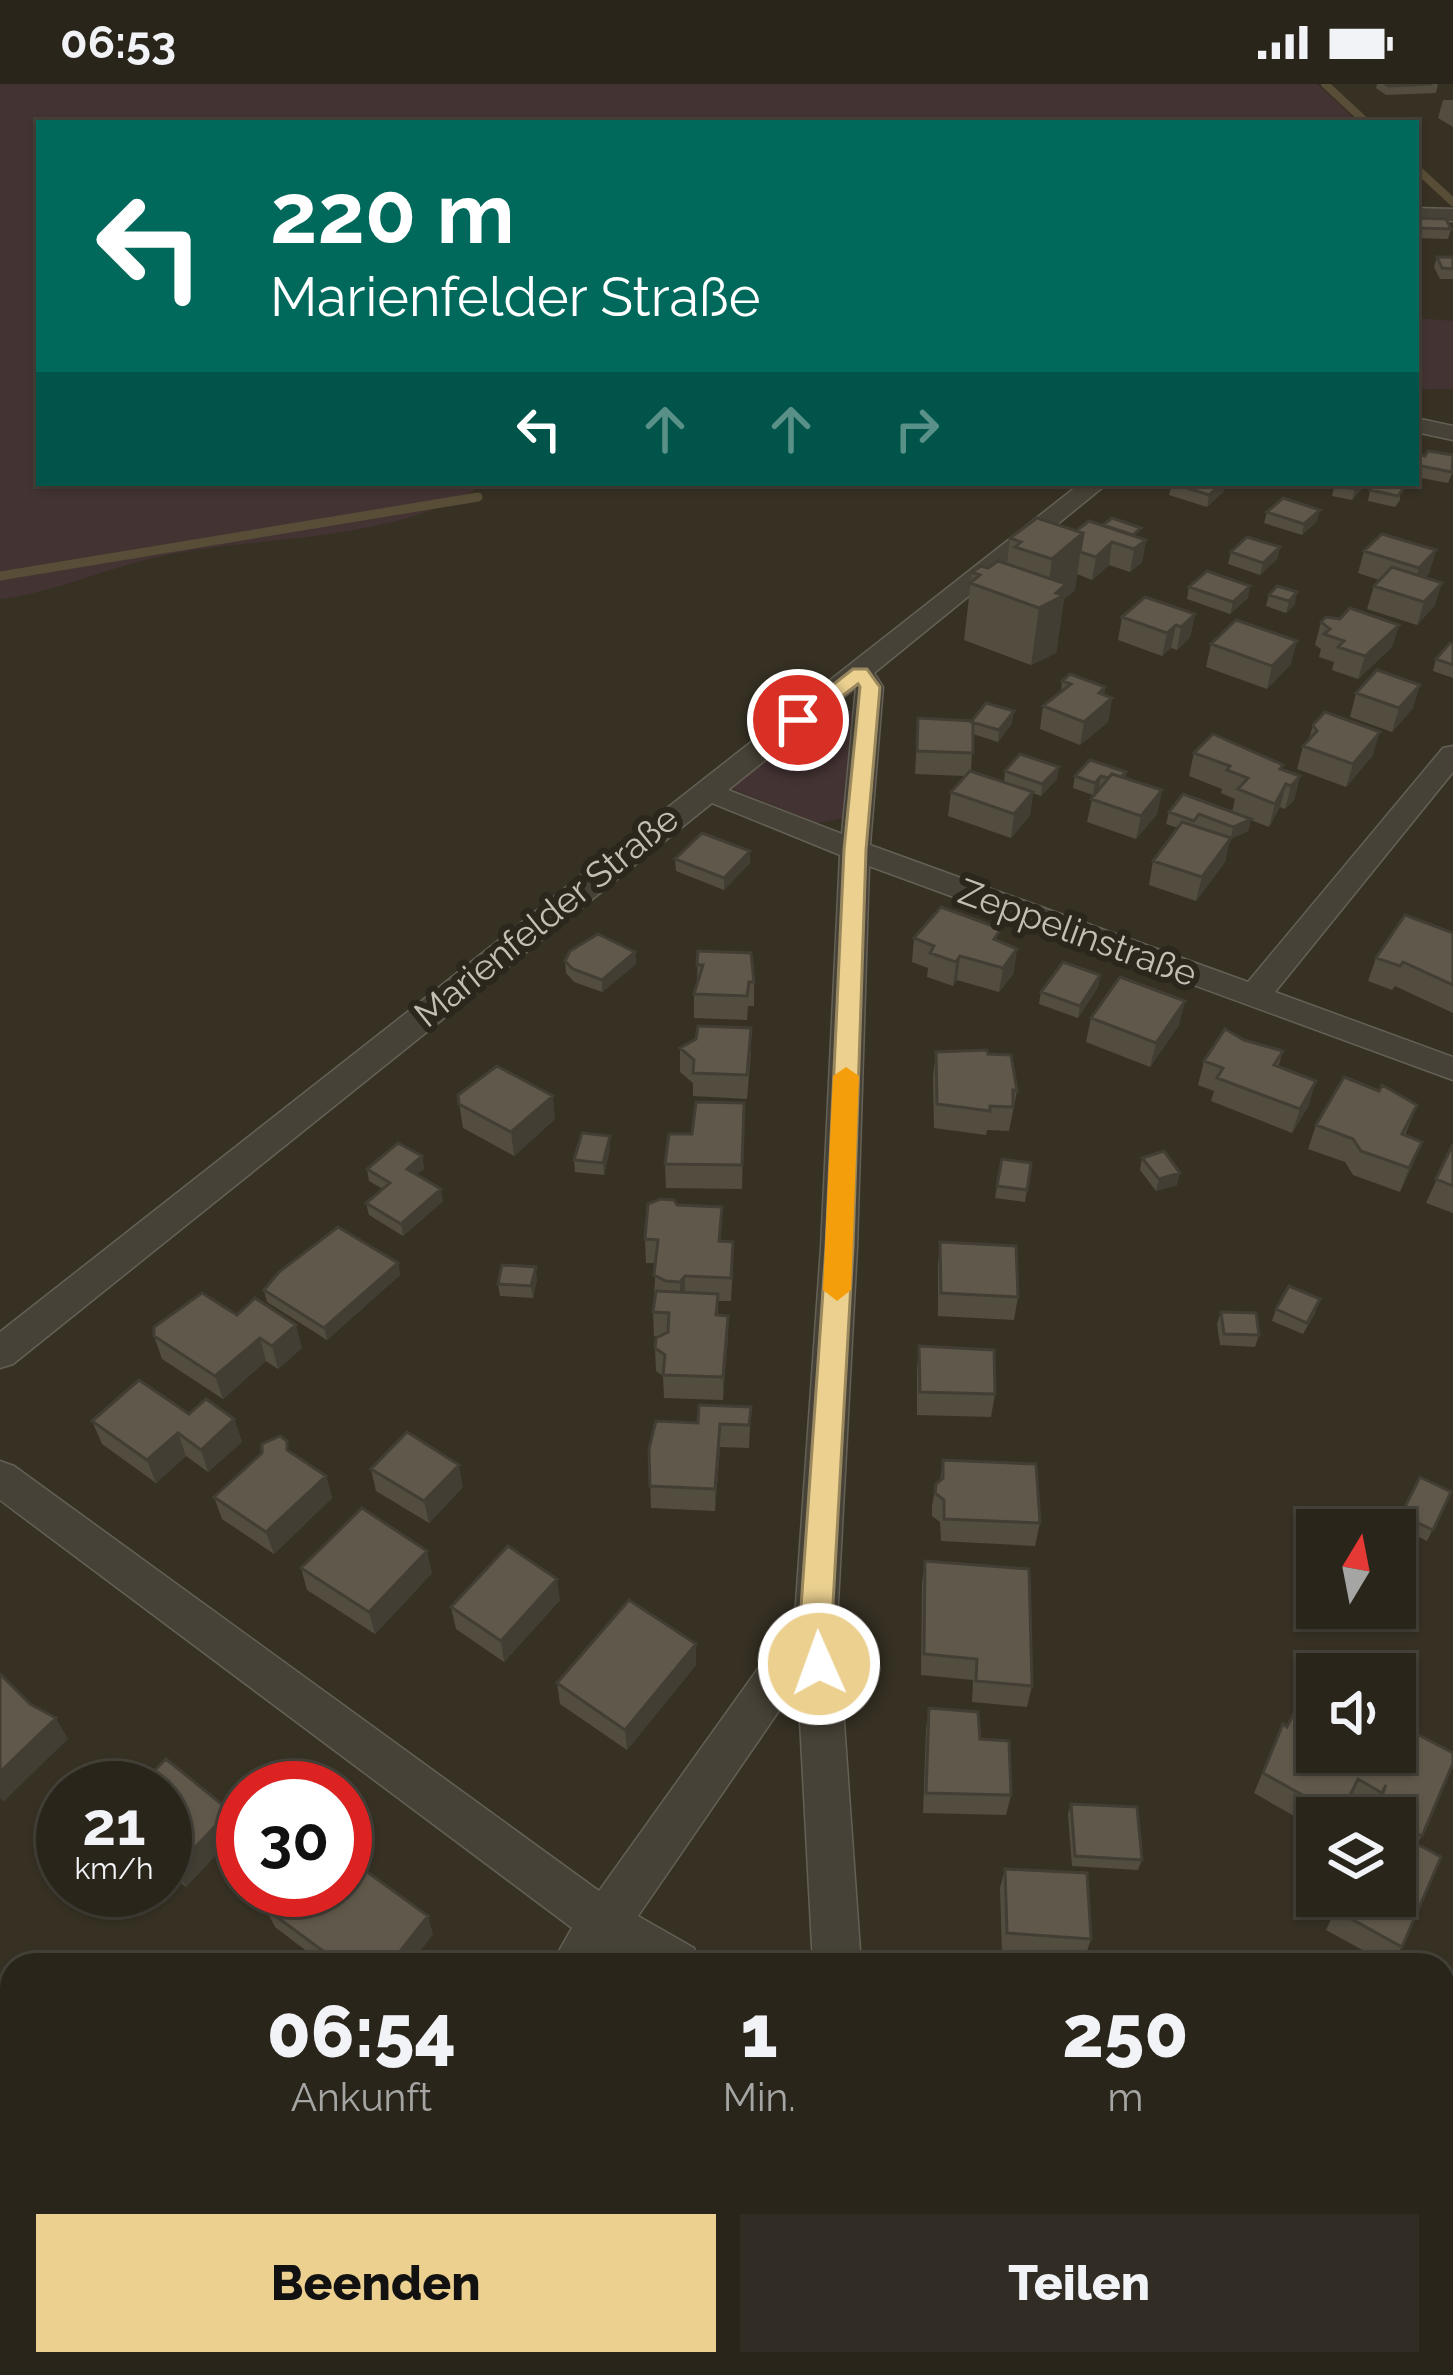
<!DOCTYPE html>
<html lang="de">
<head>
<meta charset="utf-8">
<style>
  :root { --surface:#29251b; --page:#312d24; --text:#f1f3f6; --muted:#a5a5a3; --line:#45423a; --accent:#ebd090 }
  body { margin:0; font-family:Raleway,sans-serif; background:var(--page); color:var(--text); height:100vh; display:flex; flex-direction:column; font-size:45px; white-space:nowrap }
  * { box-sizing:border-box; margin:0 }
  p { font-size:39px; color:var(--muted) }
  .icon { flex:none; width:66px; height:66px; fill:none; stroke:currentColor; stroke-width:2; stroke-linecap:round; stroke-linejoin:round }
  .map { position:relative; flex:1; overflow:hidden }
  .drawer { position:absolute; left:0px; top:1869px; width:1455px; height:423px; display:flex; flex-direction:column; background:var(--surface); border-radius:36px 36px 0 0; box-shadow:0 3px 9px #0004,0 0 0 3px var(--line) }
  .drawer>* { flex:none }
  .top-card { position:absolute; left:36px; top:36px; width:1383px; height:366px; border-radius:0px; box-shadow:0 3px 9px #0004,0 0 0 3px var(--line); background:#00695c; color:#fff; overflow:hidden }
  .needle { width:78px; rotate:10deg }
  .fabs { position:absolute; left:1296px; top:1425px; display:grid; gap:24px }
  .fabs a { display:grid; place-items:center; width:120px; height:120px; border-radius:0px; background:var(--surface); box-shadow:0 3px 9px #0004,0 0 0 3px var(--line); font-size:60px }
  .speed { position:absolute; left:36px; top:1677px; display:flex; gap:24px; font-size:60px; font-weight:700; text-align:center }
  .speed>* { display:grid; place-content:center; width:156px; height:156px; border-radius:50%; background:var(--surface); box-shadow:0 3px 9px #0004,0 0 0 3px var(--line); line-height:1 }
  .speed small { font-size:30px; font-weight:400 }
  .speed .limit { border:18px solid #d22; background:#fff; color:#111 }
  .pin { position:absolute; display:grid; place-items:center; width:102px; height:102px; color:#fff; margin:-51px; border:6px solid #fff; border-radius:50%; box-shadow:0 3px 12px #0007 }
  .me { position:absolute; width:132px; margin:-66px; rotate:358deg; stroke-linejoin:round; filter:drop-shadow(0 0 9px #0008) }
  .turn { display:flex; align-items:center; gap:42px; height:252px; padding:0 36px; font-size:54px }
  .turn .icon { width:156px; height:156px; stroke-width:2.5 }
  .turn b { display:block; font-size:84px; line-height:102px }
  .lanes { display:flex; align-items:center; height:114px; padding:0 36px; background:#0003; justify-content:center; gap:60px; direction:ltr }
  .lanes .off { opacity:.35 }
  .eta { display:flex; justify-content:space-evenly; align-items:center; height:204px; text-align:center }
  .eta b { font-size:72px; font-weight:800; line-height:84px }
  .action { display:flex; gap:24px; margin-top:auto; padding:24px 36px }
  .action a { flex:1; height:138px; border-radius:0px; background:var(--accent); color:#111; font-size:48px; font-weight:800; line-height:138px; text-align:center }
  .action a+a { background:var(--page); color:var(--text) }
  .status { display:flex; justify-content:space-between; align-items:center; height:84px; padding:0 60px; background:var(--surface); direction:ltr }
  .status svg { height:33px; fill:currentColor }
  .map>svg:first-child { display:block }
  .green { fill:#433 }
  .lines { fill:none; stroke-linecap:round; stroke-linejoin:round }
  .stream-far1 { stroke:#584d36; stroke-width:8 }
  .stream { stroke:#584d36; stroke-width:9 }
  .minor-casing { stroke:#656055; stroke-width:3 }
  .minor { fill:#474237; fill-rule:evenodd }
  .wall { fill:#534d40 }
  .shaded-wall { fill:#433e34 }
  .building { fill:#60594b; stroke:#433e34; stroke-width:3 }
  .route { fill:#ebd090; stroke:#99875e; stroke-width:3 }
  .slow { fill:#f59e0b }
  .labels { text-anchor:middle; stroke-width:12; stroke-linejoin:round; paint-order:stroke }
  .street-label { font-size:36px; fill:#c3bfb2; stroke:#2c271d }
</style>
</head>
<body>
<div class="status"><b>06:53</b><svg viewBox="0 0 49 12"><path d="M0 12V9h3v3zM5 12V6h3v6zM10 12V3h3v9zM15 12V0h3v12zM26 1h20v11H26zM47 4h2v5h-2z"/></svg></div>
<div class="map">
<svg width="1453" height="2291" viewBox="0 0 1453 2291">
  <rect width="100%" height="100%" fill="#373124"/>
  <!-- green -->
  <path class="green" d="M0 0H1317L1359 39H39V399H486C391 460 268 450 162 472 108 483 55 509 0 515Z
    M1416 234 1453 237V305H1416Z
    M829 623 858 628 844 734 818 739 725 702Z
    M1047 2280H1425L1434 2291H1054Z"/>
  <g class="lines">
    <!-- stream-far1 -->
    <path class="stream-far1" d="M1325 0 1367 39
      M1416 84 1453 118"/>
    <!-- stream -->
    <path class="stream" d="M0 492 478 413"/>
    <defs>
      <path id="minor" d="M1416 124 1453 125V137L1416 136Z
        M1416 334 1453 342V356L1416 348Z
        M1081 399H1108L874 589 883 603 870 761 1248 898 1443 664 1453 662V688L1275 908 1453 973V996L869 782 857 1163 837 1538 861 1881H813L798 1599 638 1832 694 1864 701 1881H630L611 1870 604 1881H551L572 1844 0 1416V1377L14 1382 599 1807 795 1533 821 1163 840 771 712 719 13 1280 0 1284V1248ZM856 603 842 750 728 706Z
        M1443 2152 1453 2155V2209L1443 2206Z
        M247 2280H306L301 2291H242Z
        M933 2280H990L995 2291H938Z"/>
    </defs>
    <!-- minor casing -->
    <use href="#minor" class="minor-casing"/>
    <!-- minor -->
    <use href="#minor" class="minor"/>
  </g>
  <!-- wall -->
  <path class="wall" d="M1377 0H1438L1436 9 1386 11 1376 4Z
    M1443 16H1453V43L1438 34Z
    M1416 134 1451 145 1448 155 1416 154Z
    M1437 173H1453V195H1440L1434 183Z
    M1416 370 1425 372 1453 388 1448 399 1416 393Z
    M1335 399H1367L1352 416 1332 412Z
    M1172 400 1224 407 1207 423 1169 411Z
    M1399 403 1400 416 1395 423 1368 417 1370 406Z
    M1267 428 1317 437 1302 451 1264 439Z
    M1076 447 1146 456 1142 478 1130 488 1109 481 1092 496 1077 490 1075 506 1064 515 1056 569 1031 581 964 556 972 488 1007 480 1010 454Z
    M1280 463 1277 475 1260 491 1228 480 1231 468Z
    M1436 466 1429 489 1425 493 1435 521 1417 541 1367 525 1374 502 1379 496 1358 489 1364 467Z
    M1189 503 1248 514 1230 530 1187 515Z
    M1269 511 1295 520 1286 529 1266 522Z
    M1195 530 1190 553 1177 566 1171 564 1162 572 1118 556 1122 533Z
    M1321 538 1399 541 1392 563 1358 595 1332 586 1334 578 1319 573 1321 565 1315 561Z
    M1211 560 1291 580 1267 605 1206 583Z
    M1453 560V594L1433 587 1436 575Z
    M1062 597 1105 603 1104 611 1112 614 1108 638 1080 661 1040 645 1043 622 1061 608Z
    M1356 609 1413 624 1392 648 1350 633Z
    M918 634 1012 639 998 658 973 650 971 687 1004 698 1005 687 1057 695 1041 712 1033 709 1030 731 1011 754 948 732 951 708 965 692 915 690Z
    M1313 641 1373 671 1346 703 1297 685 1303 662 1309 655Z
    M1194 669 1283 681 1282 686 1300 692 1294 716 1285 725 1280 723 1269 743 1251 736 1248 747 1230 755 1225 778 1196 817 1149 801 1153 777 1178 744 1166 740 1169 728H1232L1235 715 1221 709 1222 705 1189 692Z
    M1126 688 1125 694 1162 706 1157 730 1136 755 1087 738 1093 711 1073 704 1075 692Z
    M750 767V779L724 806 676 787 675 775Z
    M1453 849V929L1395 902 1392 906 1368 897 1376 874Z
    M914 854 1000 857 1014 889 999 908 957 896 953 902 927 893 928 884 912 878Z
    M698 867 754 898V922H748L747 936 694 934V910L697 899Z
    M635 868 636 880 602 908 574 898 566 889 565 877Z
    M1100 891 1098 903 1078 934 1039 920 1041 908Z
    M1091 934 1179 941 1150 983 1086 958Z
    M1244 956 1283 967 1278 983 1309 1021 1292 1049 1211 1017 1214 1007 1198 1001 1204 977Z
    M680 964 751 968 747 1015 693 1012V999L680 988Z
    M936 968 988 970 1017 1007 1009 1047 987 1046 986 1051 934 1044 933 992Z
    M458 1011 555 1035 514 1072 463 1044Z
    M744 1019 742 1105 666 1104 665 1080 692 1050Z
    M1417 1021 1405 1051 1422 1058 1400 1108 1353 1091 1345 1078 1308 1065 1316 1041Z
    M1453 1060V1129L1426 1119Z
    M610 1064 604 1091 575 1088 574 1076Z
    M422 1072 424 1085 416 1091 443 1117 403 1152 369 1131 366 1119 383 1105 369 1097 367 1085Z
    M1142 1074 1177 1101 1156 1107 1140 1086Z
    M1002 1075 1031 1079 1025 1118 995 1114Z
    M677 1121 721 1157 733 1181 731 1217H718V1232H728L723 1316 664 1314 663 1292 656 1287 655 1264 660 1252H654L653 1228 656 1179H646L645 1155Z
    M940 1158 1018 1213 1014 1236 938 1232V1182Z
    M398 1179 400 1191 327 1256 267 1218 264 1206Z
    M537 1195 533 1214 500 1212 498 1200Z
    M1276 1225 1316 1227 1303 1250 1272 1237Z
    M1221 1228 1259 1251 1255 1263 1220 1261 1217 1240Z
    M237 1231 302 1264 278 1285 266 1277 223 1315 162 1275 154 1252Z
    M919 1262 995 1310 991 1333 917 1331V1285Z
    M751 1323 749 1364 720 1363 715 1427 651 1424 649 1365 698 1339Z
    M189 1330 234 1335 242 1358 208 1388 186 1372 156 1399 102 1360 92 1337Z
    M290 1368 326 1392 332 1414 274 1470 222 1435 214 1413Z
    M943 1376 1040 1439 1035 1462 941 1457 940 1438 932 1432V1422L936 1400 940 1397Z
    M371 1385 463 1403 429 1439 376 1407Z
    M1420 1393 1451 1408 1427 1457 1396 1442Z
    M925 1477 1032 1602 1027 1623 972 1618 973 1596 921 1591 922 1499Z
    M301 1484 432 1489 375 1550 307 1506Z
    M560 1516 504 1578 456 1545 451 1523Z
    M696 1560V1581L627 1666 560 1620 557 1599Z
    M929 1624 980 1655 1011 1711 1006 1731 923 1729 926 1645Z
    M1283 1640 1317 1668 1406 1661 1413 1648 1422 1752 1417 1760 1402 1863 1390 1881 1326 1846 1342 1812H1395V1734H1370L1373 1724 1370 1729 1348 1715 1339 1734H1317V1745L1254 1709Z
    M165 1704 239 1746 186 1803 165 1786Z
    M1071 1720 1142 1776 1138 1786 1072 1782 1068 1730Z
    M1005 1785 1091 1855 1085 1873 1002 1868 1000 1804Z
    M266 1825 433 1850 409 1881H325L275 1843Z"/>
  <!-- shaded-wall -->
  <path class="shaded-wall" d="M1223 399H1226L1224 407 1207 423 1209 411Z
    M1361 399H1367L1352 416 1355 405Z
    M1320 426 1317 437 1302 451 1304 440Z
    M1083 449 1075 506 1064 515 1056 569 1031 581 1039 524 1046 520 1052 475Z
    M1146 456 1142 478 1130 488 1134 465Z
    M1112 458 1109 481 1092 496 1096 473Z
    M1280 463 1277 475 1260 491 1263 479Z
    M1436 466 1429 489 1412 506 1419 484Z
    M1442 499 1435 521 1417 541 1424 518Z
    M1250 502 1248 514 1230 530 1233 518Z
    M1297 508 1295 520 1286 529 1289 517Z
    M1195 530 1190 553 1177 566 1181 543Z
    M1176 541 1171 564 1162 572 1167 549Z
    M1399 541 1392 563 1358 595 1365 572Z
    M1297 557 1291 580 1267 605 1272 582Z
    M1420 601 1413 624 1392 648 1399 624Z
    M1105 603 1102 623 1112 614 1108 638 1080 661 1084 638 1099 609Z
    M1014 627 1012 639 998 658 999 646Z
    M1380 648 1373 671 1346 703 1353 680Z
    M1059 683 1057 695 1041 712 1042 700Z
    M1101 692 1099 704 1093 711 1095 699Z
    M1300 692 1294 716 1285 725 1291 702Z
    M1286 700 1280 723 1269 743 1275 720Z
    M1162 706 1157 730 1136 755 1141 732Z
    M1033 708 1030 731 1011 754 1014 730Z
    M1251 735 1248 747 1230 755 1225 778 1196 817 1202 793 1231 754 1233 743Z
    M750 767V779L724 806V794Z
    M1017 865 1014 889 999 908 1003 884Z
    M635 868 636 880 602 908V896Z
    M960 872 957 896 953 902 956 878Z
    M1100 891 1098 903 1078 934 1080 922Z
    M1185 917 1179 941 1150 983 1156 959Z
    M1316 997 1309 1021 1292 1049 1300 1025Z
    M553 1012 555 1035 514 1072 511 1048Z
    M610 1052V1064L604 1091 603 1079Z
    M1422 1058 1413 1081 1400 1108 1409 1084Z
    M422 1072 424 1085 409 1097 407 1085Z
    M1180 1089 1177 1101 1156 1107 1159 1095Z
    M441 1105 443 1117 403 1152 401 1140Z
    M398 1179 400 1191 327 1256 324 1244Z
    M536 1183 537 1195 533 1214 531 1202Z
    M685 1192V1215L680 1221V1198Z
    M728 1232V1255L723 1316V1293Z
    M296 1241 302 1264 278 1285 272 1262Z
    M260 1254 266 1277 223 1315 215 1292Z
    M234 1335 242 1358 208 1388 201 1366Z
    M720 1340V1363L715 1427V1405Z
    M178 1349 186 1372 156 1399 147 1376Z
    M459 1381 463 1403 429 1439 424 1417Z
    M326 1392 332 1414 274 1470 266 1448Z
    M427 1467 432 1489 375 1550 369 1528Z
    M557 1495 560 1516 504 1578 501 1557Z
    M696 1560V1581L627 1666 625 1646Z
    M56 1634 68 1655 3 1718 0 1713V1688Z
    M230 1727 239 1746 186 1803 176 1783Z
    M428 1832 433 1850 409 1881H389Z
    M12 2086V2118L0 2132V2100Z
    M78 2280H82L95 2291H70Z"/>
  <!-- building -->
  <path class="building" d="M1385 0H1432L1389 2Z
    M1416 134 1446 135 1451 145 1417 144Z
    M1437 173H1453V185L1442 184Z
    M1428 367 1453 371 1452 388 1416 381V370L1425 372Z
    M1172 399H1223L1209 411Z
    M1335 399H1361L1355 405 1335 401Z
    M1376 399H1398L1397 402 1403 405 1398 412 1370 406Z
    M1283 414 1320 426 1304 440 1267 428Z
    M1037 434 1083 449 1052 475 1015 463 1021 458 1010 454Z
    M1112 434 1141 444 1133 451 1103 441Z
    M1089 437 1146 456 1134 465 1112 458 1096 473 1080 468 1083 449 1076 447Z
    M1382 450 1436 466 1419 484 1364 467Z
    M1247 453 1280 463 1263 479 1231 468Z
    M998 477 1066 500 1056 509 1064 511 1039 524 970 499 980 491 972 488 981 482 988 484Z
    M1392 483 1442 499 1424 518 1374 502Z
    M1207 487 1250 502 1233 518 1189 503Z
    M1277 502 1297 508 1289 517 1269 511Z
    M1145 513 1195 530 1181 543 1176 541 1167 549 1122 533Z
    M1350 524 1399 541 1365 572 1338 563 1344 557 1324 550 1330 545 1321 538 1326 533 1340 535Z
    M1236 536 1297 557 1272 582 1211 560Z
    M1450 559 1453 560V581L1436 575Z
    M1377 586 1420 601 1399 624 1356 609Z
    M1070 590 1105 603 1099 609 1112 614 1084 638 1043 622 1071 600 1062 597Z
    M986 619 1014 627 999 646 971 638Z
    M1325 628 1380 648 1353 680 1303 662 1317 647 1313 641Z
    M918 634 973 637V669L917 667Z
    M1213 650 1283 681 1280 685 1300 692 1291 702 1286 700 1275 720 1238 705 1248 694 1227 686 1230 682 1194 669Z
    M1020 670 1059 683 1042 700 1005 687Z
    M1090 676 1126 688 1121 693 1112 690 1108 694 1101 692 1095 699 1075 692Z
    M970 687 1033 708 1014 730 951 708Z
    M1112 690 1162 706 1141 732 1091 715Z
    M1183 710 1251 735 1233 743 1199 730 1194 737 1169 728Z
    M1182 738 1231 754 1202 793 1153 777Z
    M702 749 750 767 724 794 675 775Z
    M941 823 1001 845 994 855 1017 865 1003 884 960 872 956 878 930 869 934 862 914 854Z
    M1405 831 1453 849V901L1403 878 1400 882 1376 874Z
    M598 850 635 868 602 896 573 885 565 877 570 867Z
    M698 867 751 869 754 898H749L747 912 694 910 703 881H697Z
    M1063 878 1100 891 1080 922 1041 908Z
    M1120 893 1185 917 1156 959 1091 934Z
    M698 942 751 944 747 991 693 989 694 976 680 964 696 955Z
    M1225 945 1244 956 1283 967 1274 981 1316 997 1300 1025 1217 994 1223 984 1204 977Z
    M987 966 988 970 1011 971 1017 1007 1013 1006V1023L990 1022V1027L937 1020 936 968Z
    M497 982 553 1012 511 1048 459 1020 458 1011Z
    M1344 993 1379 1007 1382 1001 1417 1021 1402 1050 1422 1058 1409 1084 1361 1067 1353 1055 1316 1041Z
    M696 1018 744 1019 742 1081 665 1080 669 1050H692Z
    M582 1049 610 1052 603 1079 574 1076Z
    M398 1059 422 1072 407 1085 441 1105 401 1140 366 1119 390 1099 367 1085Z
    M1453 1060V1102L1436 1095Z
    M1164 1067 1180 1089 1159 1095 1142 1074Z
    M1002 1075 1031 1079 1027 1106 997 1102Z
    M660 1115 674 1116 677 1121 722 1123 719 1157 733 1158 731 1194 685 1192 680 1198 666 1197 654 1191 658 1156 645 1155 648 1120Z
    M338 1143 398 1179 324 1244 264 1206 279 1188Z
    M940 1158 1016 1162 1018 1213 941 1209Z
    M502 1181 536 1183 531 1202 498 1200Z
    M1289 1202 1320 1215 1307 1239 1276 1225Z
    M656 1207 718 1210 716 1231 728 1232 723 1293 663 1291 665 1271 655 1264 656 1254 668 1248 669 1229 653 1228Z
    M202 1209 237 1231 255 1214 296 1241 272 1262 260 1254 215 1292 154 1252V1243Z
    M1221 1228 1256 1229 1259 1251 1224 1250Z
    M919 1262 994 1266 995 1310 920 1308Z
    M139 1296 189 1330 206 1315 234 1335 201 1366 178 1349 147 1376 92 1337Z
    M699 1321 751 1323 749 1341 720 1340 715 1405 650 1402 649 1365 656 1337 698 1339Z
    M407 1348 459 1381 424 1417 371 1385Z
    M280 1352 287 1357V1366L326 1392 266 1448 214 1413 262 1369V1360Z
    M943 1376 1036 1380 1040 1439 944 1435V1416L935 1409 936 1400 943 1394Z
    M1420 1393 1451 1408 1433 1446 1401 1431Z
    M362 1424 427 1467 369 1528 301 1484Z
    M508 1462 557 1495 501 1557 451 1523Z
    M925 1477 1029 1485 1032 1602 976 1597 977 1575 924 1570Z
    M629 1516 696 1560 625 1646 557 1599Z
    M0 1590 30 1620 56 1634 0 1688Z
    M1299 1619 1317 1629V1668H1395V1655L1407 1661 1413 1648 1453 1669V1679L1422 1752 1395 1737V1734H1389L1376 1727 1386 1701 1382 1709 1358 1695 1340 1732 1263 1689 1283 1640 1287 1643Z
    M929 1624 978 1628 980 1655 1009 1657 1011 1711 926 1709Z
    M166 1675 230 1727 176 1783 165 1775V1704H137Z
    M1071 1720 1137 1723 1142 1776 1075 1772Z
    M1395 1748 1441 1773 1402 1863 1337 1827 1344 1812H1395Z
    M345 1772 428 1832 389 1881H342L266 1825 282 1806H345Z
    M1005 1785 1087 1789 1091 1855 1007 1849Z
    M1214 1872 1247 1881H1213Z
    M1158 1873 1185 1881H1157Z
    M0 1998 12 2008V2086L0 2100Z
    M12 2245V2280H78L70 2291H0V2258Z"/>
  <!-- route -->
  <path class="route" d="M853 585H867L880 603 866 766 853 1163 832 1538 835 1580 831 1590 819 1595 807 1590 800 1538 826 1163 844 766 860 603 858 600 805 640 788 636Z"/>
  <!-- slow -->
  <path class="slow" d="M846 983 859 992 851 1206 837 1217 823 1206 833 992Z"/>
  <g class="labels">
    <!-- street labels -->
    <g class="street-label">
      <text transform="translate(546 832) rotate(-39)" y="13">Marienfelder Straße</text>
      <text transform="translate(1078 848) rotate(20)" y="13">Zeppelinstraße</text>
    </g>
  </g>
</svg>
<div class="fabs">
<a><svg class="needle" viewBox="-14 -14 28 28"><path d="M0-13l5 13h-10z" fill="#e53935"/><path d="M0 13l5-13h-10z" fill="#a5a5a3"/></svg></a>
<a><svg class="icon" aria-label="sound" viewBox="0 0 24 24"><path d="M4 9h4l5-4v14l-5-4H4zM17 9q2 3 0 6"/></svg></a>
<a><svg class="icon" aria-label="layers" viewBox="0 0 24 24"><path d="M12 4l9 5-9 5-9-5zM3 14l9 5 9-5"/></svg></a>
</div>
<div class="speed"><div>21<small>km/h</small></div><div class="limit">30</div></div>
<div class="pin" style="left:798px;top:636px;background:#d93025"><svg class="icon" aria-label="arrive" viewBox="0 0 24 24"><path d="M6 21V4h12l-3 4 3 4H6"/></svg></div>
<svg class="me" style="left:819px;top:1580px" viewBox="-20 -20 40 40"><circle r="17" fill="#ebd090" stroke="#fff" stroke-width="3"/><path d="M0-11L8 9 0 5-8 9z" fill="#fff"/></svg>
<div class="top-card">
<div class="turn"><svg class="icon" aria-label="left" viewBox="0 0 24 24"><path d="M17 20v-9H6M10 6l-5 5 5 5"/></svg><div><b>220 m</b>Marienfelder Straße</div></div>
<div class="lanes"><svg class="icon" aria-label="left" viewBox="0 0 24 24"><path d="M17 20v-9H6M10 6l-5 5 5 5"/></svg><svg class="icon off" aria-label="ahead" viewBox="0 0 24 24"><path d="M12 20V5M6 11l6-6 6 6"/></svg><svg class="icon off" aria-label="ahead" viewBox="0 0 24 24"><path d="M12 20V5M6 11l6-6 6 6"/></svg><svg class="icon off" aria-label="right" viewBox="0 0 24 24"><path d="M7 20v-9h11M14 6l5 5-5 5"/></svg></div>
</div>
<section class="drawer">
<div class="eta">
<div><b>06:54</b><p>Ankunft</p></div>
<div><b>1</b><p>Min.</p></div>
<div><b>250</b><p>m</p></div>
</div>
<div class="action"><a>Beenden</a><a>Teilen</a></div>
</section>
</div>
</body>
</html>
